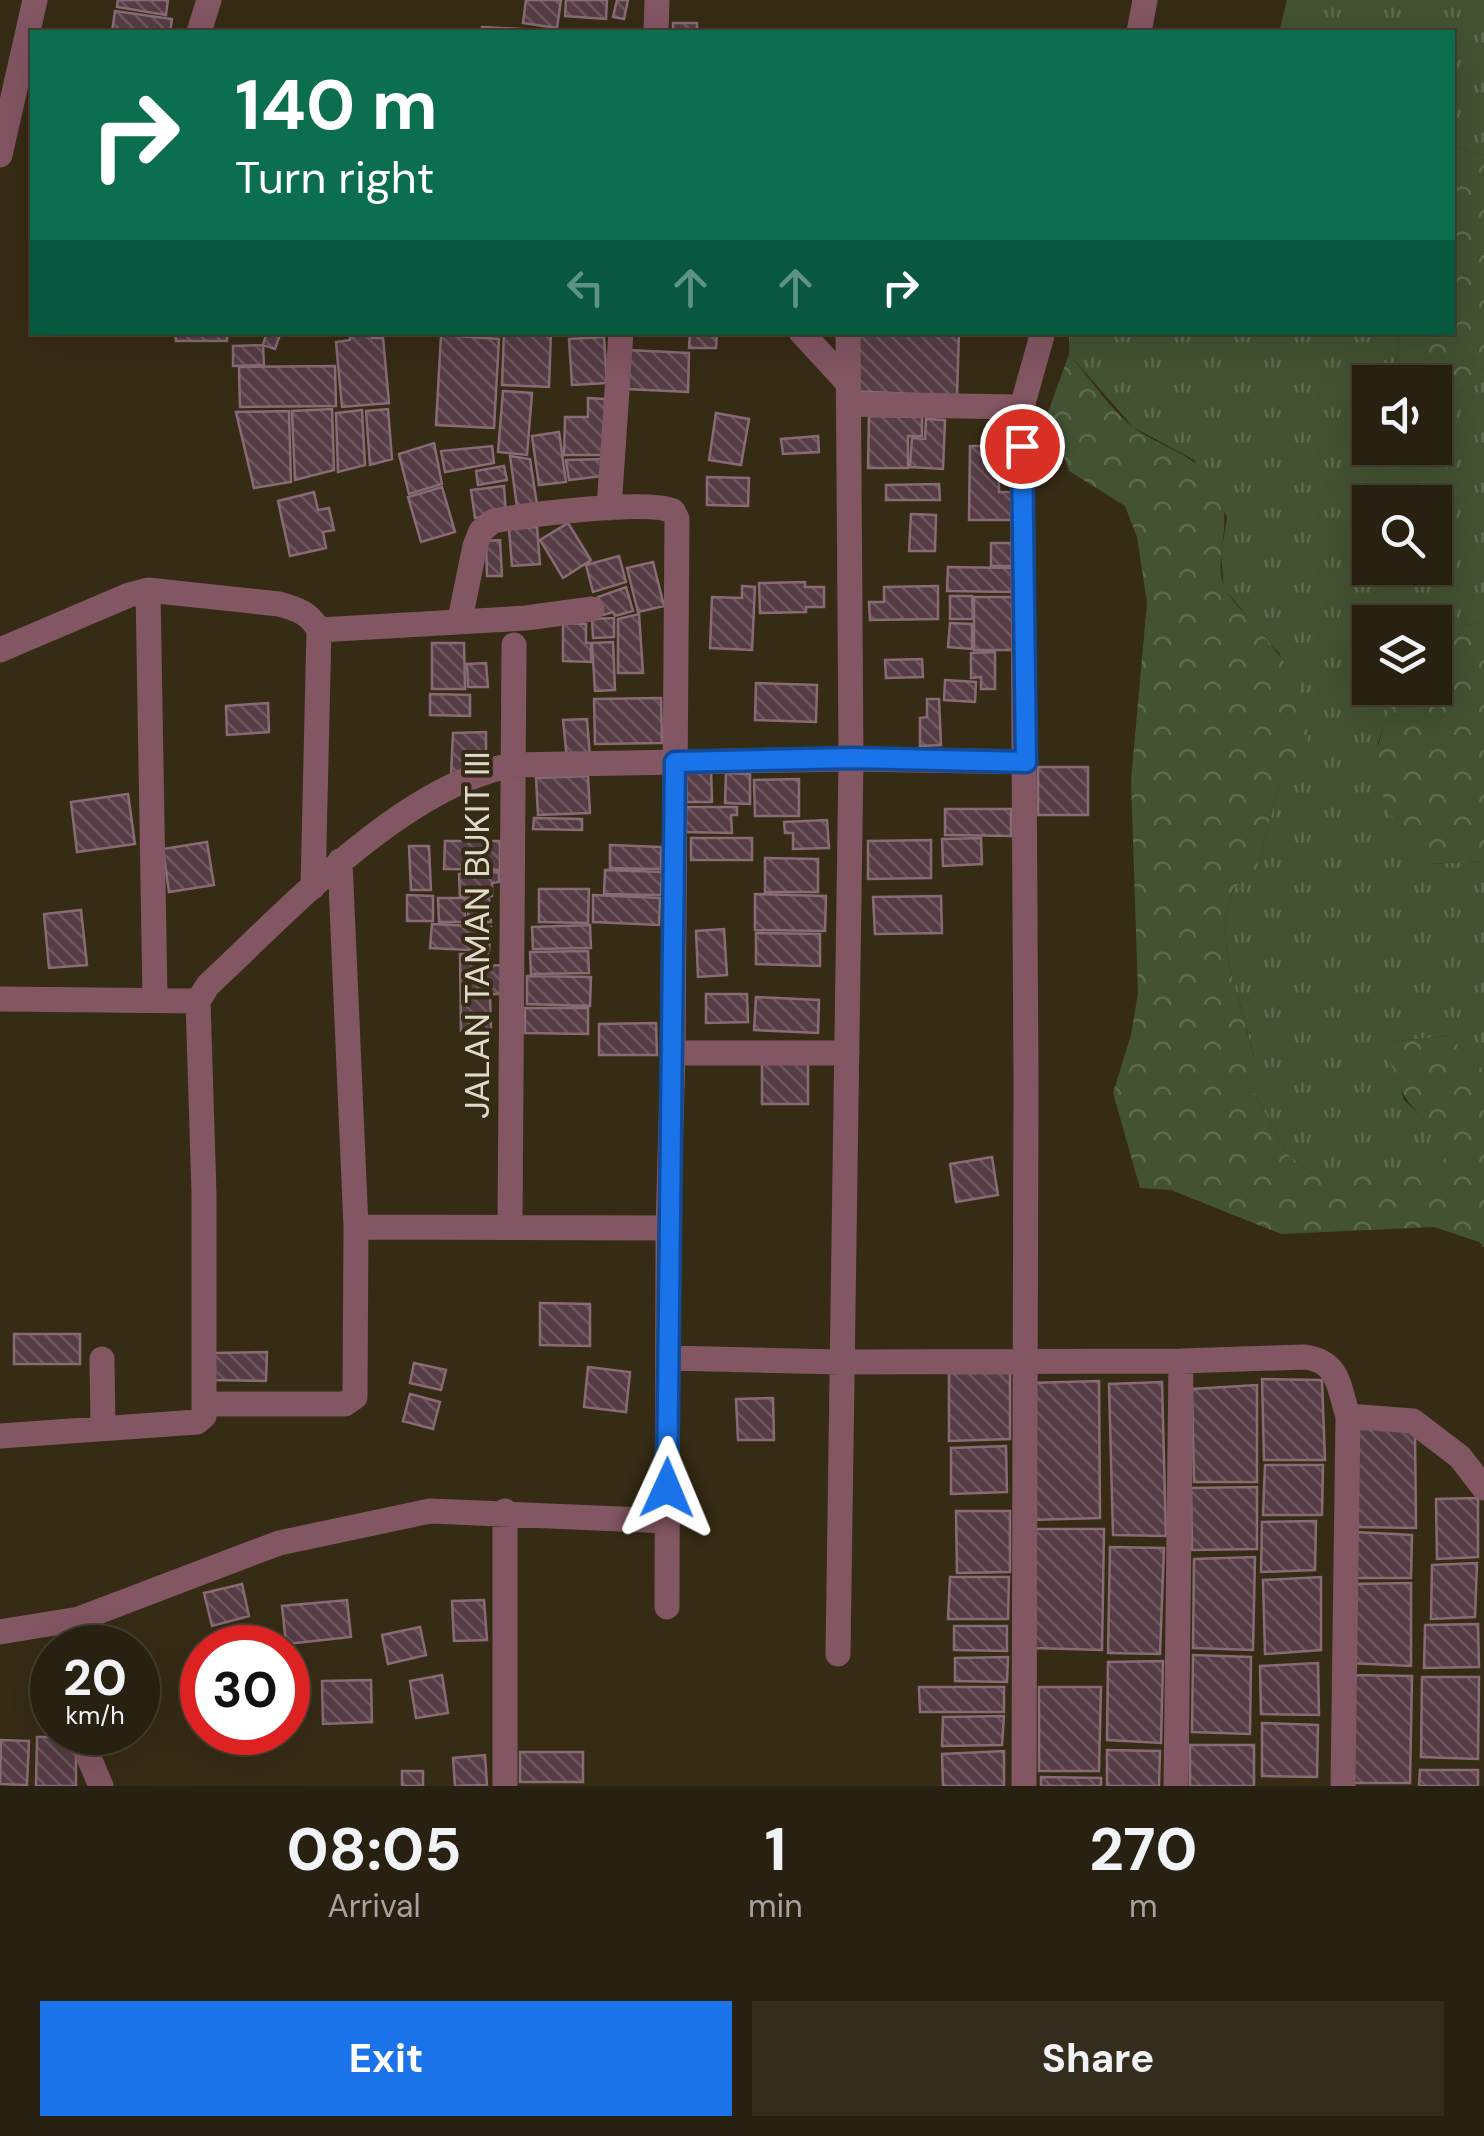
<!DOCTYPE html>
<html lang="en">
<head>
<meta charset="utf-8">
<style>
  :root { --surface:#282010; --page:#342d1e; --text:#f1f3f6; --muted:#a5a39f; --line:#443e30; --accent:#1a73e8 }
  body { margin:0; font-family:"DM Sans",sans-serif; background:var(--page); color:var(--text); height:100vh; display:flex; flex-direction:column; font-size:38px; white-space:nowrap }
  * { box-sizing:border-box; margin:0 }
  p { font-size:32px; color:var(--muted) }
  .icon { flex:none; width:55px; height:55px; fill:none; stroke:currentColor; stroke-width:2; stroke-linecap:round; stroke-linejoin:round }
  .map { position:relative; height:1786px; overflow:hidden }
  .drawer { display:flex; flex-direction:column; background:var(--surface); flex:1 }
  .drawer>* { flex:none }
  .guide { position:absolute; left:30px; top:30px; width:1425px; height:305px; border-radius:0px; box-shadow:0 10px 40px #0002,0 0 0 2px var(--line); background:#0b6e4f; color:#fff; overflow:hidden }
  .controls { position:absolute; left:1352px; top:365px; display:grid; gap:20px }
  .controls a { display:grid; place-items:center; width:100px; height:100px; border-radius:0px; background:var(--surface); box-shadow:0 10px 40px #0002,0 0 0 2px var(--line); font-size:50px }
  .speed { position:absolute; left:30px; top:1625px; display:flex; gap:20px; font-size:50px; font-weight:700; text-align:center }
  .speed>* { display:grid; place-content:center; width:130px; height:130px; border-radius:50%; background:var(--surface); box-shadow:0 10px 40px #0002,0 0 0 2px var(--line); line-height:1 }
  .speed small { font-size:25px; font-weight:400 }
  .speed .limit { border:15px solid #d22; background:#fff; color:#111 }
  .pin { position:absolute; display:grid; place-items:center; width:85px; height:85px; color:#fff; margin:-42px; border:5px solid #fff; border-radius:50%; box-shadow:0 2px 10px #0007 }
  .me { position:absolute; width:110px; margin:-55px; rotate:1deg; stroke-linejoin:round; filter:drop-shadow(0 0 8px #0008) }
  .turn { display:flex; align-items:center; gap:35px; height:210px; padding:0 40px; font-size:45px }
  .turn .icon { width:130px; height:130px; stroke-width:2.5 }
  .turn b { display:block; font-size:70px; line-height:85px }
  .lanes { display:flex; align-items:center; height:95px; padding:0 40px; background:#0003; justify-content:center; gap:50px; direction:ltr }
  .lanes .off { opacity:.35 }
  .eta { display:flex; justify-content:space-evenly; align-items:center; height:170px; text-align:center }
  .eta b { font-size:60px; font-weight:700; line-height:70px }
  .button { display:flex; gap:20px; margin-top:auto; padding:20px 40px }
  .button a { flex:1; height:115px; border-radius:0px; background:var(--accent); color:#fff; font-size:40px; font-weight:700; line-height:115px; text-align:center }
  .button a+a { background:var(--page); color:var(--text) }
  .map>svg:first-child { display:block }
  .grass { fill:url(#grass-tufts); fill-rule:evenodd }
  .forest { fill:url(#forest-crowns) }
  .building { fill:url(#building-back-hatch); stroke:#886b74; stroke-width:2.5 }
  .lines { fill:none; stroke-linecap:round; stroke-linejoin:round }
  .minor { stroke:#825662; stroke-width:25 }
  .route-casing { stroke:#114b97; stroke-width:25 }
  .route { stroke:#1a73e8; stroke-width:18 }
  .labels { text-anchor:middle; stroke-width:8; stroke-linejoin:round; paint-order:stroke }
  .street-label { font-size:35px; fill:#e0d9cc; stroke:#362b15 }
</style>
</head>
<body>
<div class="map">
<svg width="1484" height="1786" viewBox="0 0 1484 1786">
  <defs>
    <pattern id="grass-tufts" width="24" height="20" patternUnits="userSpaceOnUse" patternTransform="scale(2.5)"><rect width="24" height="20" fill="#435232"/><path d="M3 7l-1-3M5 7V3M7 7l1-3M15 17l-1-3M17 17v-4M19 17l1-3" fill="none" stroke="#5e6a4e"/></pattern>
    <pattern id="forest-crowns" width="20" height="18" patternUnits="userSpaceOnUse" patternTransform="scale(2.5)"><rect width="20" height="18" fill="#435232"/><path d="M2 6a3 3 0 1 1 6 0M12 15a3 3 0 1 1 6 0" fill="none" stroke="#5e6a4e"/></pattern>
    <pattern id="building-back-hatch" width="6" height="6" patternUnits="userSpaceOnUse" patternTransform="scale(2.5)"><rect width="6" height="6" fill="#563c45"/><path d="M-1 5l2 2M0 0l6 6M5-1l2 2" fill="none" stroke="#6e585f"/></pattern>
  </defs>
  <rect width="100%" height="100%" fill="#362b15"/>
  <!-- grass -->
  <path class="grass" d="M1287 0H1484V155L1453 146 1452 32H1279Z
    M1069 333H1400L1393 382H1370V448H1435V410L1467 387 1484 369V622L1435 631V622H1370V688H1397L1378 743 1430 864 1484 861V1070L1449 1036 1387 1042 1404 1100 1452 1146 1436 1175H1314L1287 1154 1254 1092V1057L1227 957 1225 922 1233 889 1257 869 1280 781 1306 756 1280 654 1224 589 1221 555 1227 517 1194 460 1133 427 1069 354ZM1370 502H1435V568H1370Z"/>
  <!-- forest -->
  <path class="forest" d="M1453 146 1484 155V369L1467 387 1435 410V382H1393L1400 333 1452 332Z
    M1069 354C1088 376 1113 413 1136 429 1163 448 1198 455 1216 486 1237 523 1210 560 1226 590 1231 601 1243 611 1251 620 1289 665 1312 694 1307 756L1280 781 1257 869 1233 889 1225 922 1227 957 1254 1058V1092L1287 1154 1314 1175H1436L1451 1146C1411 1106 1398 1101 1387 1042L1449 1036 1484 1070V1247L1479 1242 1434 1227 1281 1234 1171 1190 1140 1188 1113 1093 1131 1035 1138 993 1131 780 1147 603 1137 537 1125 506 1069 471 1048 412Z
    M1484 622V861L1430 864C1397 833 1368 787 1380 739 1384 722 1391 705 1397 688H1435V631Z"/>
  <!-- building -->
  <path class="building" d="M118 0H168L166 15 117 7Z
    M526 0H561L557 28 523 23Z
    M566 0H607L606 19 565 16Z
    M617 0H628L624 19 613 17Z
    M115 11 172 19 170 32H112Z
    M673 23H697V32H673Z
    M482 27 539 30V32H482Z
    M175 332H227V341H176Z
    M267 332H281L275 349 263 345Z
    M350 332H372V338H383L389 403 342 407 336 342 350 340Z
    M504 332H551L549 387 502 385Z
    M690 332H717L716 348H689Z
    M858 332H959L957 396 850 391Z
    M441 335 499 339 494 428 436 425Z
    M604 337 607 383 572 385 569 339Z
    M263 345 264 365 233 366V346Z
    M628 350 689 353 688 392 627 389Z
    M335 366 336 406 240 407 239 367Z
    M503 391 532 393 527 455 498 452Z
    M588 398 605 399 604 455H564L565 417H588Z
    M332 409 334 470 295 480 292 411Z
    M388 409 392 459 370 465 366 411Z
    M362 410 365 465 338 472 336 413Z
    M289 411 291 482 254 488 236 412Z
    M716 413 749 419 741 465 709 460Z
    M869 416 922 417V436H908V468H868Z
    M926 419 945 420 943 469 910 467 912 438 925 439Z
    M559 432 566 482 539 485 532 436Z
    M818 436 819 452 783 454 781 439Z
    M434 443 442 484 409 494 399 454Z
    M492 446 494 463 445 472 441 451Z
    M970 446H999V492H1016L1015 520H969Z
    M510 456 530 459 538 511 518 514Z
    M602 459 603 476 569 480 566 460Z
    M504 466 507 480 478 485 476 471Z
    M707 477 749 478 748 506 707 505Z
    M939 484 940 500H886V485Z
    M504 486 506 515 475 518 471 490Z
    M442 487 455 532 421 542 408 497Z
    M314 492 318 510 329 508 334 530 323 532 326 548 290 556 278 501Z
    M911 514 936 515 935 551H909Z
    M568 523 591 560 563 578 540 540Z
    M537 527 540 564 512 566 509 529Z
    M500 540 502 576H487L486 541Z
    M991 543H1014V566H991Z
    M619 556 626 582 593 592 586 565Z
    M653 562 664 606 638 612 627 568Z
    M948 567 1013 568V592L947 591Z
    M805 582V587H824V607H806V612L760 613 759 583Z
    M742 586 755 587 752 650 710 648 712 597 742 598Z
    M938 586V619L870 620 869 602H884V587Z
    M626 587 633 611 615 616 613 612 603 615 598 597Z
    M950 596H972L973 619H950Z
    M974 597H1013V650H974Z
    M639 614 643 673H618V619Z
    M614 618V637L593 638 592 619Z
    M563 623 586 624V643H591V662L563 661Z
    M950 623 972 624V649L948 647Z
    M613 642 615 690 595 691 592 643Z
    M432 643H464L465 689H432Z
    M995 652V689H981V677L971 678V653Z
    M922 659 923 677 886 678 885 660Z
    M486 663 488 687H468L467 664Z
    M945 680 976 682 975 702 944 700Z
    M756 683 817 685 816 722 755 720Z
    M430 694 470 695V716L430 715Z
    M661 698 662 743 595 744 594 699Z
    M927 699H939L941 745 920 746V718L927 717Z
    M268 703 269 732 227 735 226 706Z
    M587 719 590 757 567 759 563 720Z
    M486 732V766L451 775 453 733Z
    M1038 767H1088V815H1038Z
    M686 768H711L712 802H687Z
    M726 773 750 774V804L725 803Z
    M588 776 590 813 538 815 536 778Z
    M799 779V816H755L754 780Z
    M128 794 135 844 77 852 71 802Z
    M686 807H737V815H731L732 833 686 832Z
    M945 809H1011V836L945 835Z
    M534 818 582 819V830L533 829Z
    M827 820 829 848 793 849V833H785L784 822Z
    M691 838H752V860H691Z
    M981 838 982 864 943 866 942 839Z
    M931 840V878L868 879V841Z
    M445 841H500V870L444 869Z
    M207 842 214 885 169 892 163 849Z
    M610 845 661 847V869L610 868Z
    M409 846H429L431 890H411Z
    M765 858 818 859V892H765Z
    M605 870 662 872 661 895 604 894Z
    M499 872V882L492 883V896L460 897 459 874Z
    M539 889H589L588 923 539 922Z
    M755 894 826 896 825 931 755 930Z
    M407 895 433 896V921H407Z
    M593 895 660 898 659 925 593 922Z
    M941 896 942 933 875 934 873 897Z
    M438 898H465V922H439Z
    M489 898 491 922 469 923 467 899Z
    M81 910 87 965 49 968 44 914Z
    M432 924 491 927 489 951 430 948Z
    M590 925 591 948 533 949 532 927Z
    M724 929 727 975 698 977 696 931Z
    M756 933 820 934V966L756 964Z
    M588 951 589 973 531 974 530 952Z
    M460 954H488V966L501 965V994H490L491 1030 461 1031Z
    M527 976 591 977 590 1006 527 1004Z
    M706 994H747L748 1022 706 1023Z
    M756 997 819 1000 818 1033 754 1030Z
    M525 1008H588V1034L525 1033Z
    M656 1023 657 1055H599V1024Z
    M762 1063 808 1064V1104H762Z
    M992 1157 998 1195 956 1202 950 1164Z
    M540 1303 590 1304V1346L540 1345Z
    M14 1334H80V1364H14Z
    M267 1352 266 1381 210 1380V1353Z
    M414 1363 446 1370 441 1390 410 1383Z
    M588 1367 630 1372 626 1412 584 1407Z
    M949 1373H1010V1439L949 1441Z
    M1262 1379 1322 1380 1325 1460H1264Z
    M1099 1381 1100 1518 1031 1520 1030 1383Z
    M1162 1382 1166 1536 1113 1535 1109 1384Z
    M1257 1385V1482H1194L1192 1389Z
    M410 1394 440 1402 433 1429 403 1421Z
    M773 1398 774 1440H738L736 1399Z
    M1355 1429H1415L1416 1528 1356 1527Z
    M1006 1446 1007 1492 951 1494V1448Z
    M1265 1465H1323L1322 1515H1263Z
    M1257 1487V1549L1192 1550 1191 1488Z
    M1478 1498V1557L1437 1559 1436 1499Z
    M956 1511H1010V1572L957 1573Z
    M1316 1521 1315 1570 1261 1572 1262 1522Z
    M1035 1529H1104L1102 1650 1034 1648Z
    M1355 1532 1412 1535 1411 1578H1354Z
    M1110 1547 1164 1548 1160 1654 1108 1653Z
    M1255 1557 1253 1650 1193 1648 1194 1559Z
    M1477 1563 1475 1617 1431 1619 1432 1565Z
    M950 1577H1009L1008 1619H948Z
    M1321 1577V1650L1265 1654 1263 1580Z
    M1411 1583V1666L1349 1663 1352 1584Z
    M242 1584 249 1616 212 1626 204 1593Z
    M347 1600 351 1637 286 1644 282 1606Z
    M484 1600 487 1640 454 1641 452 1601Z
    M1478 1624 1479 1667 1424 1668 1425 1625Z
    M954 1626H1007V1651L954 1650Z
    M420 1627 426 1655 388 1664 382 1635Z
    M1193 1655 1251 1657 1250 1734 1192 1732Z
    M1008 1657 1007 1682 955 1681V1658Z
    M1163 1661 1161 1743 1107 1740 1108 1662Z
    M1318 1663 1319 1715 1261 1714 1260 1666Z
    M442 1675 448 1713 416 1718 410 1681Z
    M1347 1675 1412 1676 1410 1783H1347Z
    M1422 1677H1479L1478 1759 1421 1757Z
    M371 1680 372 1722 323 1724 322 1681Z
    M919 1687H1004V1712H920Z
    M1039 1687H1101L1099 1771H1039Z
    M1004 1716 1002 1745 942 1746 943 1717Z
    M1262 1723 1318 1725 1317 1777 1262 1776Z
    M37 1737H76V1786H36Z
    M1 1740 29 1741 27 1785 0 1784Z
    M1190 1745H1254V1786H1190Z
    M1107 1750 1160 1751 1159 1786H1107Z
    M1004 1751V1786H943L942 1754Z
    M520 1752H583V1782H520Z
    M485 1755 487 1785 455 1786 453 1758Z
    M1420 1770H1478V1786H1419Z
    M402 1771H423V1786H402Z
    M1041 1777 1101 1778V1786H1041Z"/>
  <g class="lines">
    <!-- minor -->
    <path class="minor" d="M199 32 209 0
      M656 32 657 0
      M1139 32 1145 0
      M0 155 35 0
      M801 332 847 382
      M849 404 1022 407
      M609 508 621 332
      M460 619 475 546 481 531 493 521C527 515 646 499 673 511L677 519 673 1053 668 1228 667 1607
      M319 630 526 618 592 609
      M0 650 129 595 148 590
      M155 998 148 590 279 604C298 609 309 613 319 630L313 887
      M0 999 198 1001
      M673 1053H847
      M510 1226 514 645
      M356 1227 668 1228
      M669 1358 841 1362 1181 1361 1305 1357C1340 1362 1338 1386 1348 1416L1343 1786
      M102 1359 103 1428
      M204 1404H345L355 1397 356 1227 340 861
      M1348 1416 1413 1421 1460 1457 1484 1488
      M0 1436 197 1422 204 1416V1194L198 1001 208 985C289 910 401 787 512 765L851 759 1026 762
      M0 1632 79 1619 279 1543 430 1511 667 1521
      M838 1654 851 759 848 332
      M78 1732 101 1786
      M505 1786V1511
      M1024 1786 1026 1082 1022 407 1043 332
      M1176 1786 1181 1361"/>
  </g>
  <g class="lines">
    <defs>
      <path id="route" d="M667 1488 675 762 852 758 1026 762 1022 446"/>
    </defs>
    <!-- route casing -->
    <use href="#route" class="route-casing"/>
    <!-- route -->
    <use href="#route" class="route"/>
  </g>
  <g class="labels">
    <!-- street labels -->
    <g class="street-label">
      <text transform="translate(477 935) rotate(-90)" y="12">JALAN TAMAN BUKIT III</text>
    </g>
  </g>
</svg>
<div class="controls">
<a><svg class="icon" aria-label="sound" viewBox="0 0 24 24"><path d="M4 9h4l5-4v14l-5-4H4zM17 9q2 3 0 6"/></svg></a>
<a><svg class="icon" aria-label="search" viewBox="0 0 24 24"><circle cx="10" cy="10" r="6"/><path d="M15 15l6 6"/></svg></a>
<a><svg class="icon" aria-label="layers" viewBox="0 0 24 24"><path d="M12 4l9 5-9 5-9-5zM3 14l9 5 9-5"/></svg></a>
</div>
<div class="speed"><div>20<small>km/h</small></div><div class="limit">30</div></div>
<div class="pin" style="left:1022px;top:446px;background:#d93025"><svg class="icon" aria-label="arrive" viewBox="0 0 24 24"><path d="M6 21V4h12l-3 4 3 4H6"/></svg></div>
<svg class="me" style="left:667px;top:1488px" viewBox="-20 -20 40 40"><path d="M0-17L14 15 0 8-14 15z" fill="#1a73e8" stroke="#fff" stroke-width="4"/></svg>
<div class="guide">
<div class="turn"><svg class="icon" aria-label="right" viewBox="0 0 24 24"><path d="M7 20v-9h11M14 6l5 5-5 5"/></svg><div><b>140 m</b>Turn right</div></div>
<div class="lanes"><svg class="icon off" aria-label="left" viewBox="0 0 24 24"><path d="M17 20v-9H6M10 6l-5 5 5 5"/></svg><svg class="icon off" aria-label="ahead" viewBox="0 0 24 24"><path d="M12 20V5M6 11l6-6 6 6"/></svg><svg class="icon off" aria-label="ahead" viewBox="0 0 24 24"><path d="M12 20V5M6 11l6-6 6 6"/></svg><svg class="icon" aria-label="right" viewBox="0 0 24 24"><path d="M7 20v-9h11M14 6l5 5-5 5"/></svg></div>
</div>
</div>
<section class="drawer">
<div class="eta">
<div><b>08:05</b><p>Arrival</p></div>
<div><b>1</b><p>min</p></div>
<div><b>270</b><p>m</p></div>
</div>
<div class="button"><a>Exit</a><a>Share</a></div>
</section>
</body>
</html>
